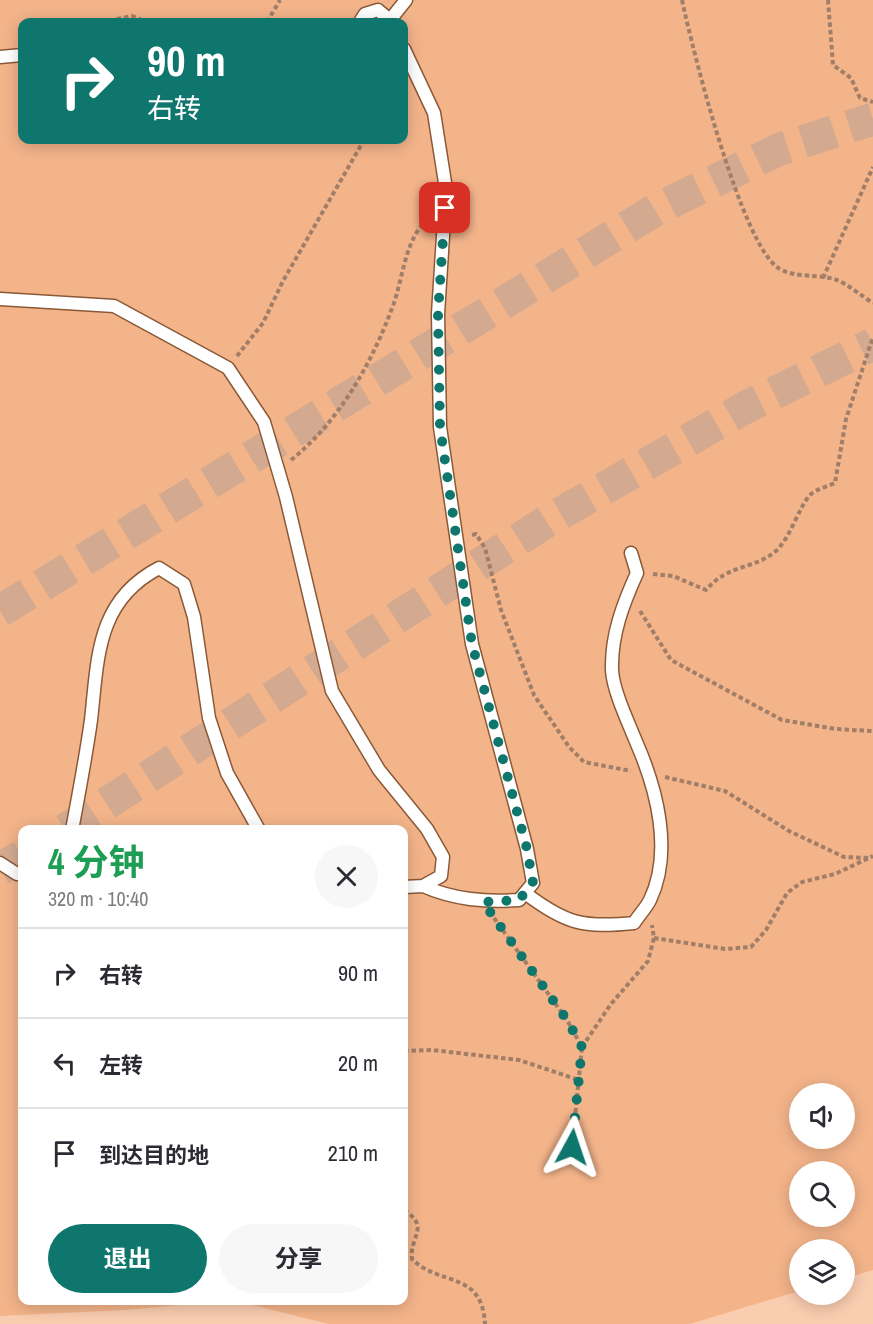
<!DOCTYPE html>
<html lang="zh">
<head>
<meta charset="utf-8">
<style>
  :root { --surface:#fff; --page:#f7f7f7; --text:#2b2b33; --muted:#7c7c81; --line:#e1e1e2; --accent:#0f766e }
  body { margin:0; font-family:"Archivo Narrow","Noto Sans SC",sans-serif; background:var(--page); color:var(--text); height:100vh; display:flex; flex-direction:column; font-size:22px; white-space:nowrap }
  * { box-sizing:border-box; margin:0 }
  p { font-size:20px; color:var(--muted) }
  .icon { flex:none; width:33px; height:33px; fill:none; stroke:currentColor; stroke-width:2; stroke-linecap:round; stroke-linejoin:round }
  .map { position:relative; flex:1; overflow:hidden }
  .panel { position:absolute; left:18px; top:825px; width:390px; height:480px; display:flex; flex-direction:column; background:var(--surface); border-radius:12px; box-shadow:0 3px 15px #0003 }
  .panel>* { flex:none }
  .top-card { position:absolute; left:18px; top:18px; width:390px; height:126px; border-radius:12px; box-shadow:0 3px 15px #0003; background:#0f766e; color:#fff; overflow:hidden }
  .controls { position:absolute; left:789px; top:1083px; display:grid; gap:12px }
  .controls a { display:grid; place-items:center; width:66px; height:66px; border-radius:50%; background:var(--surface); box-shadow:0 3px 15px #0003; font-size:30px }
  .pin { position:absolute; display:grid; place-items:center; width:51px; height:51px; color:#fff; margin:-26px; border-radius:12px; box-shadow:0 3px 9px #0006 }
  .me { position:absolute; width:66px; margin:-33px; rotate:5deg; stroke-linejoin:round; filter:drop-shadow(0 0 4px #0008) }
  .turn { display:flex; align-items:center; gap:21px; height:126px; padding:0 30px; font-size:27px }
  .turn .icon { width:78px; height:78px; stroke-width:2.5 }
  .turn b { display:block; font-size:42px; line-height:51px }
  .round { display:grid; place-items:center; flex:none; width:63px; height:63px; border-radius:32px; background:var(--page) }
  .summary { display:flex; align-items:center; justify-content:space-between; height:102px; padding:0 30px }
  h1 { font-size:36px; font-weight:700; line-height:45px; color:#1e9e55 }
  .cta { display:flex; gap:12px; margin-top:auto; padding:12px 30px }
  .cta a { flex:1; height:69px; border-radius:36px; background:var(--accent); color:#fff; font-size:24px; font-weight:700; line-height:69px; text-align:center }
  .cta a+a { background:var(--page); color:var(--text) }
  ul { padding:0; list-style:none }
  li { display:flex; align-items:center; gap:18px; height:90px; padding:0 30px; border-top:2px solid var(--line) }
  li div { flex:1 }
  li b { display:block; font-size:22px }
  li em { font-style:normal }
  .map>svg:first-child { display:block }
  .green { fill:#f4b48a; fill-rule:evenodd }
  .lines { fill:none; stroke-linecap:round; stroke-linejoin:round }
  .highway-tunnel { stroke:#d3aa90; stroke-width:33; stroke-dasharray:33 16; stroke-linecap:butt }
  .lane-casing { stroke:#8a5937; stroke-width:15 }
  .path { stroke:#a17e68; stroke-width:4; stroke-dasharray:4.5 3; stroke-linecap:butt }
  .lane { stroke:#fff; stroke-width:12 }
  .route { stroke:#0f766e; stroke-width:10; stroke-dasharray:0 18 }
</style>
</head>
<body>
<div class="map">
<svg width="873" height="1324" viewBox="0 0 873 1324">
  <rect width="100%" height="100%" fill="#fbcdb0"/>
  <!-- green -->
  <path class="green" d="M0 0H873V1270L845 1278 844 1250H800L799 1291 690 1324H329L236 1301 404 1300V830H22V1300L222 1301 125 1310 0 1316ZM22 22H404V140H22ZM800 1094H844V1138H800ZM800 1172H844V1216H800Z"/>
  <g class="lines">
    <!-- highway-tunnel -->
    <path class="highway-tunnel" d="M0 611 657 209 780 149 873 119
      M65 830 549 520 748 406 873 344
      M0 869 22 856"/>
    <defs>
      <path id="lane" d="M390 20 406 0
        M360 22 365 14 378 10 392 22
        M404 49 434 113 446 189 438 314 440 427 472 644 527 849 533 883 519 900C485 902 455 900 423 886
        M0 57 22 55
        M0 299 114 306 228 368 264 422 286 497 332 691 379 770 427 829 443 857 441 876 423 886 404 887
        M72 830C79 793 86 756 91 720 98 658 96 601 159 568L184 584 194 617 209 718 227 773 259 830
        M0 863 17 874H22
        M525 893C566 924 583 928 634 923 639 915 646 908 650 900 673 852 657 790 637 744 629 724 613 691 612 670 611 635 623 604 637 573L631 553"/>
    </defs>
    <!-- lane casing -->
    <use href="#lane" class="lane-casing"/>
    <!-- path -->
    <path class="path" d="M682 0C692 47 742 249 780 269 796 278 817 274 834 279 847 283 861 296 873 303
      M828 0 833 65 851 78 860 98 873 102
      M102 22 132 16 147 22
      M267 22 280 0
      M823 278 873 167
      M237 356 263 323 283 281 364 140
      M291 460C340 421 373 361 394 303 403 277 406 235 429 219
      M472 535 476 534 485 548 501 610 534 695 569 747 584 762 631 771
      M653 574 673 576 706 590C729 563 755 570 777 550 791 536 799 507 810 495 816 489 829 486 835 483L846 419 873 337
      M640 611 671 660 782 720 835 729 873 731
      M665 777 725 791 789 831 844 857 870 858
      M494 918 567 1020 582 1047 572 1147
      M654 938 725 949 751 947 766 930 787 893 802 882 835 874 873 856
      M582 1047 611 1004 648 961 654 938 652 925
      M404 1051 432 1050 519 1060 579 1080
      M404 1210C431 1227 409 1237 412 1259 440 1287 482 1270 485 1324"/>
    <!-- lane -->
    <use href="#lane" class="lane"/>
  </g>
  <g class="lines">
    <!-- route -->
    <path class="route" d="M445 208 438 314 440 427 472 644 527 849 533 883 519 900 483 902 567 1020 582 1047 572 1147"/>
  </g>
</svg>
<div class="controls">
<a><svg class="icon" aria-label="sound" viewBox="0 0 24 24"><path d="M4 9h4l5-4v14l-5-4H4zM17 9q2 3 0 6"/></svg></a>
<a><svg class="icon" aria-label="search" viewBox="0 0 24 24"><circle cx="10" cy="10" r="6"/><path d="M15 15l6 6"/></svg></a>
<a><svg class="icon" aria-label="layers" viewBox="0 0 24 24"><path d="M12 4l9 5-9 5-9-5zM3 14l9 5 9-5"/></svg></a>
</div>
<div class="pin" style="left:445px;top:208px;background:#d93025"><svg class="icon" aria-label="arrive" viewBox="0 0 24 24"><path d="M6 21V4h12l-3 4 3 4H6"/></svg></div>
<svg class="me" style="left:572px;top:1147px" viewBox="-20 -20 40 40"><path d="M0-17L14 15 0 8-14 15z" fill="#0f766e" stroke="#fff" stroke-width="4"/></svg>
<div class="top-card">
<div class="turn"><svg class="icon" aria-label="right" viewBox="0 0 24 24"><path d="M7 20v-9h11M14 6l5 5-5 5"/></svg><div><b>90 m</b>右转</div></div>
</div>
<section class="panel">
<div class="summary"><div><h1>4 分钟</h1><p>320 m · 10:40</p></div><a class="round"><svg class="icon" aria-label="close" viewBox="0 0 24 24"><path d="M6 6l12 12M18 6L6 18"/></svg></a></div>
<ul>
<li><svg class="icon" aria-label="right" viewBox="0 0 24 24"><path d="M7 20v-9h11M14 6l5 5-5 5"/></svg><div><b>右转</b></div><em>90 m</em></li>
<li><svg class="icon" aria-label="left" viewBox="0 0 24 24"><path d="M17 20v-9H6M10 6l-5 5 5 5"/></svg><div><b>左转</b></div><em>20 m</em></li>
<li><svg class="icon" aria-label="arrive" viewBox="0 0 24 24"><path d="M6 21V4h12l-3 4 3 4H6"/></svg><div><b>到达目的地</b></div><em>210 m</em></li>
</ul>
<div class="cta"><a>退出</a><a>分享</a></div>
</section>
</div>
</body>
</html>
